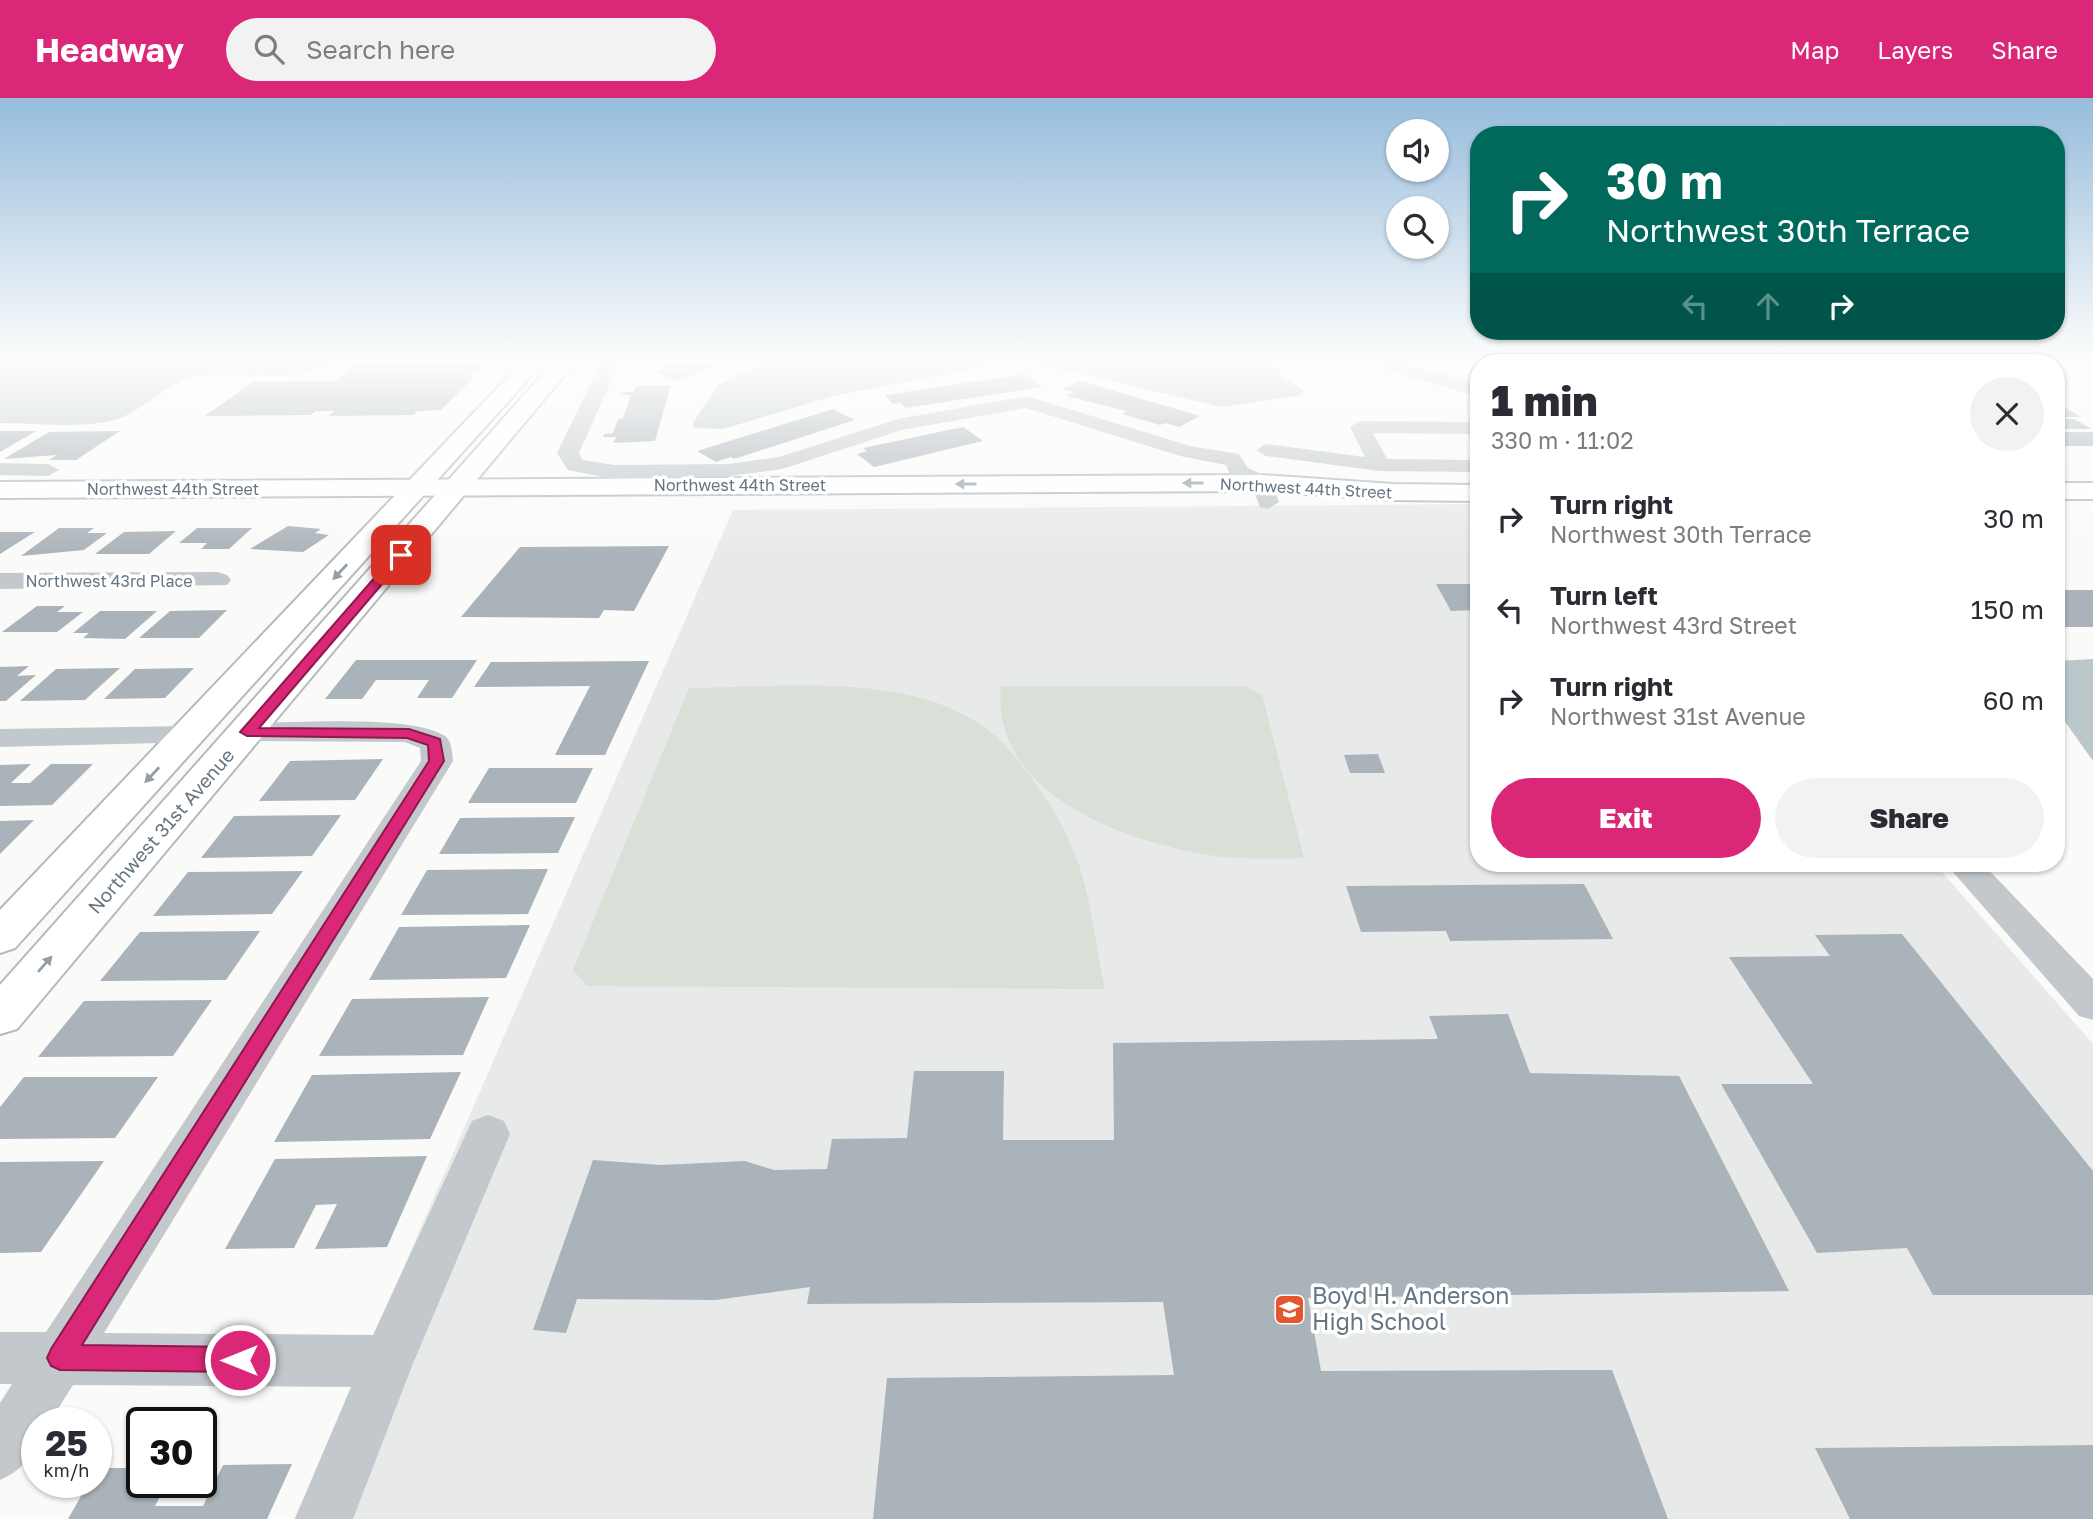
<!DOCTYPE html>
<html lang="en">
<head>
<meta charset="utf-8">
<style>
  :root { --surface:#fff; --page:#f2f2f3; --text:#2b2b33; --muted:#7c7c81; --accent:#db2777 }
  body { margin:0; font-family:"Golos Text",sans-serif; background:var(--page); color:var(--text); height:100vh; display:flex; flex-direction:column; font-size:26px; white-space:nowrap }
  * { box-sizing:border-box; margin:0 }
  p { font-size:23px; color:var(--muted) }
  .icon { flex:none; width:38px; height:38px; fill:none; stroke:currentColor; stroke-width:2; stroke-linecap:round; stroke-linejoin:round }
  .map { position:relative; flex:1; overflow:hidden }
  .side { position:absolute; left:1470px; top:256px; width:595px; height:518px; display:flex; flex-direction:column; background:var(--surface); border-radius:28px; box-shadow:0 2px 5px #0004 }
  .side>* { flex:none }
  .guide { position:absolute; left:1470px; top:28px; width:595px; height:214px; border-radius:28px; box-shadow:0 2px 5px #0004; background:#00695c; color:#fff; overflow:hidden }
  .buttons { position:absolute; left:1386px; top:21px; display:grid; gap:14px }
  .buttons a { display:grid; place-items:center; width:63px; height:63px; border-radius:50%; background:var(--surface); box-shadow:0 2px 5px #0004; font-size:35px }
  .speed { position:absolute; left:21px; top:1309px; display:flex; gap:14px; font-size:35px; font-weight:700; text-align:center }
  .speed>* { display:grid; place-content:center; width:91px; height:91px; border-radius:50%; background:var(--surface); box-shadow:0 2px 5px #0004; line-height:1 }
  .speed small { font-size:18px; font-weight:400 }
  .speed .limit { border:4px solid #111; border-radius:10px; background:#fff; color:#111 }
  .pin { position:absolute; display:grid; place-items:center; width:60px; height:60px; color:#fff; margin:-30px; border-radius:14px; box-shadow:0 4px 10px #0006 }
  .me { position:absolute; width:77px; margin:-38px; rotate:270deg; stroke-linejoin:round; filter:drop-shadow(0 0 5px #0008) }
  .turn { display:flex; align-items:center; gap:24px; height:147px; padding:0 21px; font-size:32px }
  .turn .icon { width:91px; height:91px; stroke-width:2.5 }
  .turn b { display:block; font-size:49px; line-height:60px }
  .lanes { display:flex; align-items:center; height:66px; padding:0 21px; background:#0003; justify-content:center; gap:35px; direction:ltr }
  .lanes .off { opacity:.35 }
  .round { display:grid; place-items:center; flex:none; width:74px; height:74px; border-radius:37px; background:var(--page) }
  .overview { display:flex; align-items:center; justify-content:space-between; height:119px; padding:0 21px }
  h1 { font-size:42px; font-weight:800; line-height:52px }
  .action { display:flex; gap:14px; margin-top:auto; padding:14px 21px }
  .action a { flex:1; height:80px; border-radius:42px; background:var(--accent); color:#fff; font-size:28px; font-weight:800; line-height:80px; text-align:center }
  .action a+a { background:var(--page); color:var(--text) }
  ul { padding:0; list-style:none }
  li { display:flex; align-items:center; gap:21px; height:91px; padding:0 21px }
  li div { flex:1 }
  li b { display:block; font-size:26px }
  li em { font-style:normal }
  header { display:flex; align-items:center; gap:42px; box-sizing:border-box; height:98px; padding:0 35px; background:var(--accent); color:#fff }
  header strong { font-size:33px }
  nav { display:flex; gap:38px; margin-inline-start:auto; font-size:24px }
  .search { width:490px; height:63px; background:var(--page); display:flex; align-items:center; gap:18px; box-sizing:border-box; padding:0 24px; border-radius:38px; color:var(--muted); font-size:26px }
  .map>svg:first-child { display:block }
  .built { fill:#e8e9e9 }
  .green { fill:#dadfd7 }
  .water { fill:#bbc7cb }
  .building { fill:#aab3b9 }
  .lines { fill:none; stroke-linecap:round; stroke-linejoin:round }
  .secondary-casing { stroke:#b3babf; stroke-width:4 }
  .primary-casing { stroke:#b5babe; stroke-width:4 }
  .street { fill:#c3c8cc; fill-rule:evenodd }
  .secondary { fill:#fff; fill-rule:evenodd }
  .primary { fill:#fff; fill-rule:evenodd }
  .oneway { fill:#939fa8 }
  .route { fill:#db2777; stroke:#8e194d; stroke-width:2 }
  .labels { text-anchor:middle; stroke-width:7; stroke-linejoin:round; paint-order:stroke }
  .far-street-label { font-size:16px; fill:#657683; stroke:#fff }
  .street-label { font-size:19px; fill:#657683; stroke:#fff }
  .near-poi-label { font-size:23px; fill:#657683; stroke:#fff; text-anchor:start }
</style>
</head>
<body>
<header>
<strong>Headway</strong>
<div class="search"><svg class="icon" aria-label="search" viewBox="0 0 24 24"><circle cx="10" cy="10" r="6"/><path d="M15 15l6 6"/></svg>Search here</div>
<nav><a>Map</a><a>Layers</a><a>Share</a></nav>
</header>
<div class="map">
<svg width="2093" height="1421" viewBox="0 0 2093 1421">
  <rect width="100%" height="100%" fill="#fafaf8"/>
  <!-- built -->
  <path class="built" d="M1479 406V765H1934L2093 946V1421H294L733 412Z"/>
  <!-- green -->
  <path class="green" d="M1001 588H1245L1262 597 1304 760C1272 760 1240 762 1208 757 1121 742 991 696 1001 588Z
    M689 590C781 590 910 572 988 632 1005 645 1018 662 1031 679 1051 707 1067 733 1079 767 1092 806 1096 851 1105 891L587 888 573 872Z"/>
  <!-- water -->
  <path class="water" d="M0 261H336C298 291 238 269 194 279 167 286 147 308 123 319 92 332 34 325 0 325Z
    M772 261H1274L1282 278 1303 292 1302 297 1221 309 1079 275 1012 264 837 297 723 331 694 330 693 325 718 287Z
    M2093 561V663L2056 611V563Z"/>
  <!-- building -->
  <path class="building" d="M684 261H731V262L677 282 653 274Z
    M1645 261H1699L1703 264H1649Z
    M1795 261H1851L1855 264H1799Z
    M1909 261H1958L1963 264H1914Z
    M445 264 477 265 482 269 469 277 474 279 441 312 417 313 414 317 328 318 334 313H316L311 317 205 318 253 284 335 283 358 265Z
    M1026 276 1042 289 905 310 900 305 893 306 885 297Z
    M1081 283 1200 318 1179 329 1165 325 1160 327 1122 316 1127 313 1066 298 1074 294 1062 291Z
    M671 287 655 343 613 345 616 339H603L604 336 613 335 618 321 623 320 631 297H620L621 294H634L636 288Z
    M2056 309H2064L2081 319H2056Z
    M833 311 855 322 734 361 731 359 716 364 697 353Z
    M2056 321H2074L2092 331H2056Z
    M963 329 983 343 874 369 857 356 867 353 863 350Z
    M0 333H36L0 354Z
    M120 333 76 362H49L57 357 4 361 49 334Z
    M2056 334H2093V348H2062L2056 345Z
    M288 428 321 431 315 435 329 437 303 454 250 451Z
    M59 430H94L87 435H107L84 452 21 458Z
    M197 430H252L229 451H201L207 445H179Z
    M176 433 149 456H95L124 434Z
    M0 434H35L0 456Z
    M669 448 634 513 604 512 599 520 461 519 520 449Z
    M1436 486H1479V512L1451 513Z
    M2056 492H2093V529H2056Z
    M37 508H65L57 514H83L57 534H2Z
    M227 512 199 540H139L170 513Z
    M100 513H157L125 541 83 540 89 535H73Z
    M356 562H477L452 600H417L429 582H376L362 601H325Z
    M649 563 605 657H555L590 588 474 589 491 564Z
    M29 568 17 578 36 577 6 603H0V569Z
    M120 570 85 602 20 603 56 571Z
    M194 570 165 600 104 601 135 571Z
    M1378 656 1385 675H1350L1344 657Z
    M383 661 355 702 259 703 290 663Z
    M31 666 11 685H30L51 666H93L52 707 0 708V667Z
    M489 670H593L576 705H468Z
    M341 717 312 758 201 760 234 718Z
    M575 719 558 755 439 756 460 720Z
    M34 722 0 756V723Z
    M548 771 528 816 401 817 427 772Z
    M303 773 272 816 153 818 188 774Z
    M1584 786 1613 841 1450 843 1446 833 1361 834 1346 788Z
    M530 827 506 880 369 882 399 829Z
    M260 833 226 882 100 883 140 834Z
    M1902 836 2093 1073V1197H1933L1907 1150 1817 1155 1721 986H1813L1729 859 1830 858 1815 837Z
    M489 899 463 957 319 958 352 901Z
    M212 902 173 958 38 959 84 903Z
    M1508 916 1530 975 1679 978 1789 1193 1308 1200 1321 1273 1612 1272 1668 1421H873L887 1280 1174 1277 1163 1204 807 1206 810 1189 716 1202 577 1201 566 1235 533 1232 593 1062 661 1067 745 1063 774 1072 827 1071 832 1041 907 1040 914 973H1004L1003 1042H1114L1113 945 1438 941 1429 918Z
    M461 974 430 1041 274 1044 312 977Z
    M24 979H158L115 1040 0 1041V1009Z
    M427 1058 387 1149 315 1151 337 1106 316 1107 294 1150 225 1151 275 1061Z
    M104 1063 41 1154 0 1155V1064Z
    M2093 1347V1421H1850L1815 1350Z
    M292 1366 267 1421H68L89 1384H96L97 1370H142V1384H168L155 1408H203L223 1367Z"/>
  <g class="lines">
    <defs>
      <path id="secondary" d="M1262 377 1393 386 1479 387V403L1393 402 1262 393 0 400V384Z
        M2056 385H2093V401H2056Z"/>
      <path id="primary" d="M525 261 539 262 542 266 15 850 0 855V812Z
        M556 261H578L17 931 0 936V887Z"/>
    </defs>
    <!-- secondary casing -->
    <use href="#secondary" class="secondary-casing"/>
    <!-- primary casing -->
    <use href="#primary" class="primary-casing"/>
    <!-- street -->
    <path class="street" d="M603 261H621L579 355 583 362 614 367 729 366 779 359 898 321 1027 298 1190 348 1239 356 1248 370 1270 380 1279 404 1268 411 1260 409 1252 389 1231 379 1226 367 1180 358 1026 310 902 332 782 371 729 378 614 381 568 372 557 355Z
      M1373 261H1394L1479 287V299L1384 271Z
      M1608 261H1627L1629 264H1610Z
      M1869 261H1889L1891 264H1871Z
      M1360 323 1479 324V336L1373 335 1387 361 1479 362V374L1380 373 1266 358 1256 352 1266 346 1365 359 1350 329Z
      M0 365 48 366 59 372 48 378 0 377Z
      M218 474 227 477 231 482 227 487 0 491V475Z
      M247 625C290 625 413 616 445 638 452 643 452 655 453 663L104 1235 373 1237 472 1023 488 1017 504 1023 510 1036 412 1268 353 1421H295L351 1289 73 1287 49 1325H37C37 1354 27 1370 0 1382V1305L12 1286H0V1234H46L421 663 420 650 405 644 247 643 236 640 232 634 236 628Z
      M189 628 200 630 204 637 200 644 0 649V631Z
      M1945 765H1982L2093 881V922L2079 918Z"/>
    <!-- secondary -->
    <use href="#secondary" class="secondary"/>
    <!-- primary -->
    <use href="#primary" class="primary"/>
  </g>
  <!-- one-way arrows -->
  <defs><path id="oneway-solid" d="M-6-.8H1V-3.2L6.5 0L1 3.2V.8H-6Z" transform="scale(1.75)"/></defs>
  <g class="oneway">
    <use href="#oneway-solid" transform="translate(1193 385) rotate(180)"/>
    <use href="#oneway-solid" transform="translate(966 386) rotate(180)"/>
    <use href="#oneway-solid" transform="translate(340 474) rotate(133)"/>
    <use href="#oneway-solid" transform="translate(152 677) rotate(133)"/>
    <use href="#oneway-solid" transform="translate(45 866) rotate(-49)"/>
  </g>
  <!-- sky -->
  <linearGradient id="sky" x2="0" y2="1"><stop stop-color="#96bcdc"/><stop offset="0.57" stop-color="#fdfdfc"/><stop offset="1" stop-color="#fdfdfc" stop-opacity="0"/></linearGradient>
  <rect width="2093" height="460" fill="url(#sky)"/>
  <!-- route -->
  <path class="route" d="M397 454 407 457 259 630 409 631 440 641 444 663 82 1247 240 1249 249 1253 253 1262 249 1271 240 1274 60 1272 51 1268 47 1260 51 1251 429 663 428 647 407 640 247 638 240 634Z"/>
  <!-- icons -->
  <defs>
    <symbol id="school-square" viewBox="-11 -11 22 22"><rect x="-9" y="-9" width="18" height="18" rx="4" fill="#e4572e" stroke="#fff"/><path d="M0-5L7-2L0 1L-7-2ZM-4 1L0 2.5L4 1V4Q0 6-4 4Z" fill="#fff"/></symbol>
  </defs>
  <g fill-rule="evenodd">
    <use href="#school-square" x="1272" y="1194" width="35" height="35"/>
  </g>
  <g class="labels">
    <!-- far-street labels -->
    <g class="far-street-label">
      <text x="740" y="393">Northwest 44th Street</text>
      <text transform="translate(1306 390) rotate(3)" y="6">Northwest 44th Street</text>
      <text x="173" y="397">Northwest 44th Street</text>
      <text x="109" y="489">Northwest 43rd Place</text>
    </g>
    <!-- street labels -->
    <g class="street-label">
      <text transform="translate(161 733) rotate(-49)" y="7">Northwest 31st Avenue</text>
    </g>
    <!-- near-poi labels -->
    <g class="near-poi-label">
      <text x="1312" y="1206">Boyd H. Anderson<tspan x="1312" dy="26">High School</tspan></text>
    </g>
  </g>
</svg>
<div class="buttons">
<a><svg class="icon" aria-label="sound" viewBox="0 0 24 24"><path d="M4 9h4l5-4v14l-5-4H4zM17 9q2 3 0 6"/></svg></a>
<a><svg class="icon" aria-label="search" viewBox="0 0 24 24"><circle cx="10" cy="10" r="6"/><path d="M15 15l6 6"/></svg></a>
</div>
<div class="speed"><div>25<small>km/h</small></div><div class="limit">30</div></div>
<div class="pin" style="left:401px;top:457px;background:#d93025"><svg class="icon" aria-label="arrive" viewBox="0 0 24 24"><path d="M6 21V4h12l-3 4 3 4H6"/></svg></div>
<svg class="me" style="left:240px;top:1262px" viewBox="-20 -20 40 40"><circle r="17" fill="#db2777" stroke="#fff" stroke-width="3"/><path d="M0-11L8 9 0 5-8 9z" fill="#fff"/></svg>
<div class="guide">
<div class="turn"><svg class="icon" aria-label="right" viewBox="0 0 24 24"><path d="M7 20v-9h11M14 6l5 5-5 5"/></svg><div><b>30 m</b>Northwest 30th Terrace</div></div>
<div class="lanes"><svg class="icon off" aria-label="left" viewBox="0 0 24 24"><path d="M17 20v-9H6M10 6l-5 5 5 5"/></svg><svg class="icon off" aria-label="ahead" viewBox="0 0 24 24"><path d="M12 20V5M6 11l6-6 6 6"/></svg><svg class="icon" aria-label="right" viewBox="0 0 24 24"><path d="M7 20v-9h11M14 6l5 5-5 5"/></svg></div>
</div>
<section class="side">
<div class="overview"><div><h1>1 min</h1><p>330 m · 11:02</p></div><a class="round"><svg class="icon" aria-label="close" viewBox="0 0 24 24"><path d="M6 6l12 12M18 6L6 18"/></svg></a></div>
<ul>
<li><svg class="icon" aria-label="right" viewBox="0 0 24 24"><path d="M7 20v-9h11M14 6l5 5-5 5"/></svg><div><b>Turn right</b><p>Northwest 30th Terrace</p></div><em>30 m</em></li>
<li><svg class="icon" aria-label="left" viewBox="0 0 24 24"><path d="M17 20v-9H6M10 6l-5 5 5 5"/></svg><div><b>Turn left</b><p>Northwest 43rd Street</p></div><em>150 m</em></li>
<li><svg class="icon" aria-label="right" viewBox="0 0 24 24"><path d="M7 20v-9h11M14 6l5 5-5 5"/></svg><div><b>Turn right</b><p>Northwest 31st Avenue</p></div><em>60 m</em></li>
</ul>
<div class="action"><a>Exit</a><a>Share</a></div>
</section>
</div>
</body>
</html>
